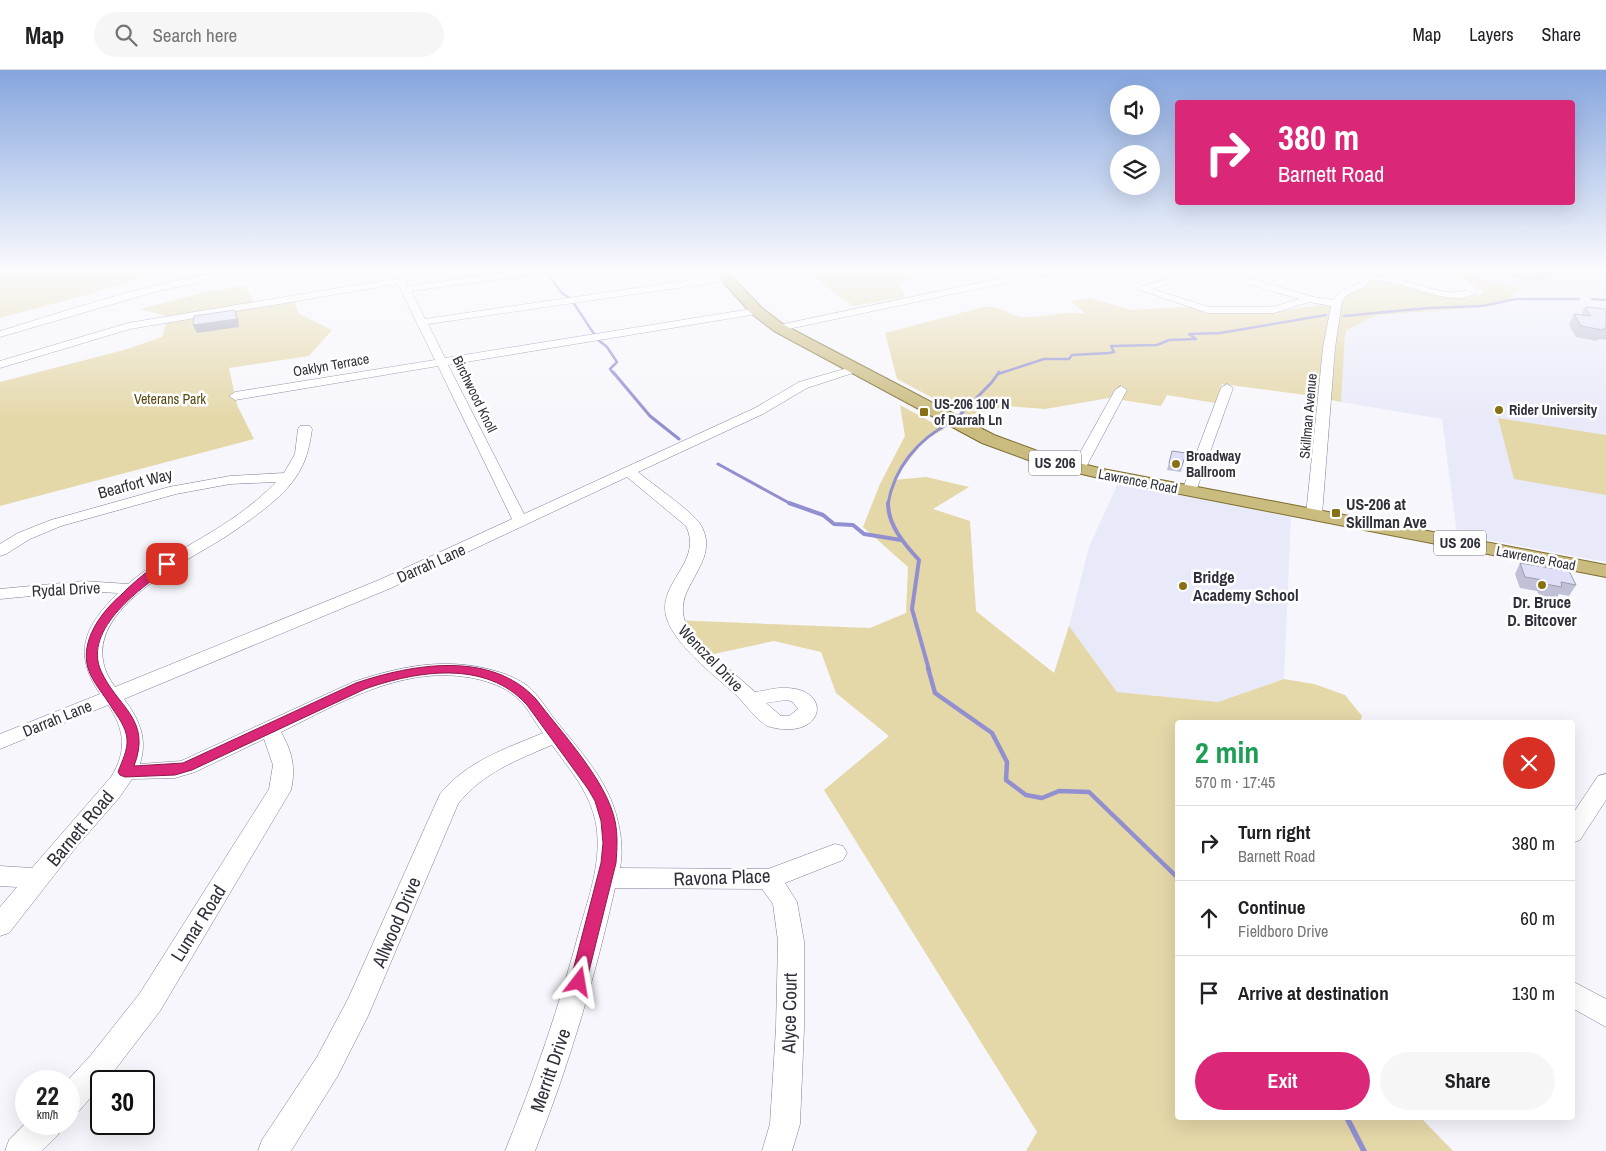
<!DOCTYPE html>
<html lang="en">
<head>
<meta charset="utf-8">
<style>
  :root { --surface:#fff; --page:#f6f6f6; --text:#202124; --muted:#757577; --line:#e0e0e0; --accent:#db2777 }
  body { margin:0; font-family:"Archivo Narrow",sans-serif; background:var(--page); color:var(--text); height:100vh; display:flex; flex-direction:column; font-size:19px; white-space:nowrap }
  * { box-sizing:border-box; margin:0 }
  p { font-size:16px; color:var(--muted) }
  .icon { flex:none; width:28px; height:28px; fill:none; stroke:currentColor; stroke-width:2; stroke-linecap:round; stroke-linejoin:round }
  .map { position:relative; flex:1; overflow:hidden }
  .side { position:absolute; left:1175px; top:650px; width:400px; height:400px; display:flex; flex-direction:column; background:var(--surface); border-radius:5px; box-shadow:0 5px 20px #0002 }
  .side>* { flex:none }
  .banner { position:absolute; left:1175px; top:30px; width:400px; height:105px; border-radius:5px; box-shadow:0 5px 20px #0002; background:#db2777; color:#fff; overflow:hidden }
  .fabs { position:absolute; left:1110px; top:15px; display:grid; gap:10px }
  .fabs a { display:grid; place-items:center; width:50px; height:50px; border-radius:50%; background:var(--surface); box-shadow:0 5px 20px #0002; font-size:25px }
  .speed { position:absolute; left:15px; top:1000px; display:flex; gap:10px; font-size:25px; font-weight:700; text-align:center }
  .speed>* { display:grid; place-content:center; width:65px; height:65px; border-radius:50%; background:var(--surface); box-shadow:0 5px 20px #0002; line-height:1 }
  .speed small { font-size:12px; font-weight:400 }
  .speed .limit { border:2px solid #111; border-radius:8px; background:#fff; color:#111 }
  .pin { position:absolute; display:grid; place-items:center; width:42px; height:42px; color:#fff; margin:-21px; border-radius:10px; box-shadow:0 2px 8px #0006 }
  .me { position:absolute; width:55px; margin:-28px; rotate:14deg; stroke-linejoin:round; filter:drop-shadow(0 0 4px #0008) }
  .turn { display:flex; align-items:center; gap:18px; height:105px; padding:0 20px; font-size:22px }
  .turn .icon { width:65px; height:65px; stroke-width:2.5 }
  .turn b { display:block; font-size:35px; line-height:42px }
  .round { display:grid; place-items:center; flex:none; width:52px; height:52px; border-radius:26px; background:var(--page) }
  .head { display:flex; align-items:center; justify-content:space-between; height:85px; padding:0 20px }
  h1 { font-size:30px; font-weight:700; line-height:38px; color:#1e9e55 }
  .button { display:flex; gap:10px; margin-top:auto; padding:10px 20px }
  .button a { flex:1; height:58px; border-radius:30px; background:var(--accent); color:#fff; font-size:20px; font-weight:700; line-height:58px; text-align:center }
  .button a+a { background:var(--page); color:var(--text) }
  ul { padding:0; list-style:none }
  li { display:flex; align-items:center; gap:15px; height:75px; padding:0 20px; border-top:1px solid var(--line) }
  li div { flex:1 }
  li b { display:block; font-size:19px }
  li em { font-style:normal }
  header { display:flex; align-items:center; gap:30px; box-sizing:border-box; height:70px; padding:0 25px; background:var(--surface); border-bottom:1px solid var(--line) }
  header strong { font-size:24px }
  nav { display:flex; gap:28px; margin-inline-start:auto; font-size:18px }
  .search { width:350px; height:45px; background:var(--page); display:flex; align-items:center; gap:12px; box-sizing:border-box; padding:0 18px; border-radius:28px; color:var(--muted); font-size:19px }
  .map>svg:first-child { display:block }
  .built { fill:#e9eaf9 }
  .green { fill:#e4d7a8 }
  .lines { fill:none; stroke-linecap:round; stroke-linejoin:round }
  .stream-far4 { stroke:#928fd0; stroke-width:2.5 }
  .stream-far3 { stroke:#928fd0; stroke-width:3 }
  .stream-far2 { stroke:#928fd0; stroke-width:4 }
  .stream-far1 { stroke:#928fd0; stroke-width:4.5 }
  .stream { stroke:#928fd0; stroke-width:5.5 }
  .minor-casing { stroke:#7e7e9a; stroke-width:1 }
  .major-casing { stroke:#7d6d2f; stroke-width:2 }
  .minor { fill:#fff; fill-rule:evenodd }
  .major { fill:#cabb7e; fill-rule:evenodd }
  .wall { fill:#c0c0d7 }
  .shaded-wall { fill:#9c9caf }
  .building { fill:#dfdffa; stroke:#9c9caf }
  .route { fill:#db2777; stroke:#8e194d }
  .poi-dot { fill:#877113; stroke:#fff; stroke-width:2 }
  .labels { text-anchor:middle; stroke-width:5; stroke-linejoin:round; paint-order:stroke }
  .far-street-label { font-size:14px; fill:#30303c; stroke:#fff }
  .far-park-label { font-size:14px; fill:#564911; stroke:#fff }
  .far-poi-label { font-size:14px; font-weight:bold; fill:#30303c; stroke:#fff; text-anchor:start }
  .shield { fill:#fff; stroke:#6e6e76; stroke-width:1 }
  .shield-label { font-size:15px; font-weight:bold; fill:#30303c }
  .street-label { font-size:16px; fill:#30303c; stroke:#fff }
  .poi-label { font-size:16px; font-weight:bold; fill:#30303c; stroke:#fff; text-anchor:start }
  .near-street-label { font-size:19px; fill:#30303c; stroke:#fff }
</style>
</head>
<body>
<header>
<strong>Map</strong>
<div class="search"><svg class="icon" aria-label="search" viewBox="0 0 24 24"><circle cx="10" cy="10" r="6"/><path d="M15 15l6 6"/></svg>Search here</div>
<nav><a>Map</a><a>Layers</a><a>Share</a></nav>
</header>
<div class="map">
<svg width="1606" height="1081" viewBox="0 0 1606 1081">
  <rect width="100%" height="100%" fill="#f6f6fc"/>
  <!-- built -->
  <path class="built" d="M1481 201H1606V492L1457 464 1442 349 1341 332 1345 264 1347 260 1376 245 1461 239 1512 231 1511 224 1516 217 1479 207Z
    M1118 413 1291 447 1284 609 1218 632 1117 622 1069 556 1089 477Z"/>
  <!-- green -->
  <path class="green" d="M0 201H154C146 211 21 242 0 248Z
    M805 201H934L899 213 906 227 853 236Z
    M1455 201H1481L1479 207 1524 220 1511 224 1512 231 1461 239 1376 245 1347 260 1345 265 1341 332 1313 326 1222 314 1215 333 1167 325 1161 336 1109 328 1045 339 1006 336 967 346 897 309 885 263 984 237C1002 235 1010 247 1024 247 1047 248 1062 240 1086 244L1071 231 1090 228 1131 240 1181 237 1280 241 1322 235 1336 229 1367 207 1440 226 1480 225 1484 221Z
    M245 215 255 235 294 229 299 244 332 260 309 286 229 298 237 335 254 369 0 436V312L124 280 162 267 167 250 166 246 140 239 206 222Z
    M900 335 944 359 924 371 893 410 926 407 969 417 933 439 970 451 976 541 1054 603 1069 556 1117 622 1218 632 1284 609 1314 614 1345 625 1362 646 1360 652H1178V1048H1421L1453 1081H1026L1037 1062 824 720 889 666 836 623 821 582 774 571 709 585 672 550 870 558 906 543 908 497 863 457 880 414 905 366Z
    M1498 348 1606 365V425L1514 409Z"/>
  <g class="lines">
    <!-- stream-far4 -->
    <path class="stream-far4" d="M546 202 561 222 569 228
      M1592 229 1606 230
      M573 232 594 264
      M1344 246 1428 238 1482 236 1516 229H1579
      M597 269 607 277 617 292 610 299 614 304
      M998 304 1044 289H1069L1072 285 1109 283 1114 282 1111 276 1157 275 1169 270 1196 269 1189 264 1220 263 1326 245"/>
    <!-- stream-far3 -->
    <path class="stream-far3" d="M613 302 650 346 679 369
      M956 349 992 312 999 302
      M718 394 791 434
      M888 434C894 398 918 369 950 353"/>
    <!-- stream-far2 -->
    <path class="stream-far2" d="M789 433 823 445 834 454 853 455 864 464 901 470
      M888 433C888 455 904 474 919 490L912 539 929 600"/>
    <!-- stream-far1 -->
    <path class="stream-far1" d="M928 598 935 623 992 663 1007 692 1006 710 1026 725 1042 728 1059 721 1089 722 1178 808"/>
    <!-- stream -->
    <path class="stream" d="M1347 1048 1364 1081"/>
    <defs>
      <path id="minor" d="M231 201H257L252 204 220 208 158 221 0 267V261C76 238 152 212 231 201Z
        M423 201H437L406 212 408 216 520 201H546L541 204 411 221 425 249 725 205 730 208 725 211 428 254 445 288 757 238 762 241 757 244 448 295 524 444 755 338 799 312 851 297H859L861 299 859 301 807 318 763 344 638 402C656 417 682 434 698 451 703 457 707 467 706 476 706 487 699 498 694 508 687 520 680 533 684 548 688 567 739 607 755 622 765 621 777 617 787 618 835 620 823 673 767 656 755 648 747 636 737 626 716 606 665 569 665 538 665 508 702 489 686 456L627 407 391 518 124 629C139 649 148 668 140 694L181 691 353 612C404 595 450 586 502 603 511 606 523 612 529 617 538 625 546 638 553 647 574 674 601 702 613 735 620 754 624 778 620 798L768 799 835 774 843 776 847 783 843 790 785 813 797 832 804 871V958L800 1054 792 1081H762L770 1054 776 958 778 871 773 834 762 819 615 818C595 908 569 995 535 1081H505C535 1008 560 934 580 858 590 823 602 790 596 754 590 722 570 700 552 675 517 690 482 703 458 734L368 946 337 1007 291 1081H258L262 1070 317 987 348 929 440 724C467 691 505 679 543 663 534 651 526 634 515 626 504 617 490 612 477 609 406 593 342 632 281 662 292 682 296 697 291 720L160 941 111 1005 106 1011H101V1016L79 1041 69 1046V1011H67L91 985 140 923 269 719 273 695 264 669 195 702 175 708 132 709 119 728 77 776 9 863 0 866V837L17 817 0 816V796L32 798 111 707C127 682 125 659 108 635L0 679V664L100 624C72 582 85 556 118 523L83 521 0 529V519L83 511 128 514 143 502C189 474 239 451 276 412L230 414 176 424 61 456 30 469 6 484 0 486V474L18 463 51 450 169 417 230 406 284 403 295 384 298 359 300 356H310L312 359C308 391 299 409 274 431 259 444 242 456 225 467 180 496 64 548 115 617L379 510 512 449 438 296 235 330 229 326 235 322 435 290 398 214 130 259 0 298V291L128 253 399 208ZM787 630 793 632 798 639 789 646H781L766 633Z
        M1034 201H1052L1047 204 779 261 774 258 779 255Z
        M1196 201H1225L1314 227 1332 230 1341 221 1359 213 1360 207C1398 198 1436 231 1467 220L1460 213 1436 201C1453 201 1469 207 1478 221 1453 243 1399 206 1368 211L1367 216 1347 225 1342 231 1335 278 1322 445 1319 448H1309L1306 445 1323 278 1331 236 1309 232 1274 243H1208L1137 219 1139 217ZM1211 202 1212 203 1299 229 1273 237H1209L1152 219Z
        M1227 314 1233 318 1196 421 1194 424H1184L1182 421 1221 318Z
        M1121 316 1127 320 1085 399 1083 402H1073L1071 399 1115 320Z
        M1606 704V730L1580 770 1572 773V745L1598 706Z
        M1572 911 1606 929V957L1572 938Z
        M26 1053V1054H62L58 1065 42 1081H5L9 1070Z"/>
      <path id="major" d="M713 201H726L762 238 784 255 994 365 1051 386 1103 399 1606 495V507L1103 409 1039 394 982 373 774 261 752 244Z"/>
    </defs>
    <!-- minor casing -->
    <use href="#minor" class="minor-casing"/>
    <!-- major casing -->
    <use href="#major" class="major-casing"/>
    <!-- minor -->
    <use href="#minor" class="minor"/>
    <!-- major -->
    <use href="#major" class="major"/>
  </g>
  <!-- wall -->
  <path class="wall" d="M1506 201H1556L1537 212 1504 205Z
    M1585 237 1606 239V270L1598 269 1597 271 1576 267 1569 255 1574 244 1581 245Z
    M1172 381 1186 383 1181 402 1167 400Z
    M1520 493 1576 515 1569 526 1559 524 1556 529 1539 525 1537 521 1520 518 1515 504Z"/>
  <!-- shaded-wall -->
  <path class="shaded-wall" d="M1543 201H1556L1537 212 1541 202Z
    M235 240 238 248 239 257 197 263 193 255Z"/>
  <!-- building -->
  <path class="building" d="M1585 237 1606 239V258H1604L1603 260 1581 256 1574 244 1591 246Z
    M235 240 237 249 193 255 194 246Z
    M1172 381 1186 383 1182 396 1169 393Z
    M1520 493 1569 501 1576 515 1561 512 1562 517 1545 514 1543 510 1525 507Z"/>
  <!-- sky -->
  <linearGradient id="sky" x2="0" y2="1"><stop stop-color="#85a5de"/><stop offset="0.57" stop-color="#fbfbfe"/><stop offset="1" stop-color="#fbfbfe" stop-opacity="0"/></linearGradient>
  <rect width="1606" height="352" fill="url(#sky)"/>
  <!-- route -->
  <path class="route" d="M167 491 171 492 173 494 171 497C143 516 82 559 101 601 118 638 152 649 134 696L183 693 356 613C412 594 491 580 536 629 561 662 607 711 615 751 618 765 617 779 616 793L585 917 579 919 573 917 570 912 601 793 603 773 601 751 595 731 588 719 527 635C486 589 416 601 365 619L192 700 175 705 125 707 120 705 118 702C122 691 128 680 127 669 126 657 118 647 112 638 105 626 92 612 88 598 80 571 101 542 121 525 132 514 152 495 167 491Z"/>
  <!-- markers -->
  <g class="poi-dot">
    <circle cx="1499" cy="340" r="5"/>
    <rect x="919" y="337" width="10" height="10" rx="2.5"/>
    <circle cx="1176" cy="394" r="5"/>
    <rect x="1331" y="438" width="10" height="10" rx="2.5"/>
    <circle cx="1542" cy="515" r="5"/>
    <circle cx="1183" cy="516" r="5"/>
  </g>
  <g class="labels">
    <!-- far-street labels -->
    <g class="far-street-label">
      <text transform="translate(331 295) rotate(-10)" y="5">Oaklyn Terrace</text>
      <text transform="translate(475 324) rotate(64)" y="5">Birchwood Knoll</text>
      <text transform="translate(1308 346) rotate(-85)" y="5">Skillman Avenue</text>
      <text transform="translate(1138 411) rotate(11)" y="5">Lawrence Road</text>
      <text transform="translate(1536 488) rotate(11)" y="5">Lawrence Road</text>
    </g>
    <!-- far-park labels -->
    <g class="far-park-label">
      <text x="170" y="334">Veterans Park</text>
    </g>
    <!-- far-poi labels -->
    <g class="far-poi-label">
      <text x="934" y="339">US-206 100' N<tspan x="934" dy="16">of Darrah Ln</tspan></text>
      <text x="1509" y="345">Rider University</text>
      <text x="1186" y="391">Broadway<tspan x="1186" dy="16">Ballroom</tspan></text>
    </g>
    <!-- shield labels -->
    <g class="shield">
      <rect x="1029" y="380.5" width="52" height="25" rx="4"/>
      <rect x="1434" y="460.5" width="52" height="25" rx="4"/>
    </g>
    <g class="shield-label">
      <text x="1055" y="398">US 206</text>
      <text x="1460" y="478">US 206</text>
    </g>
    <!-- street labels -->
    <g class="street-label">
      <text transform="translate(135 413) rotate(-15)" y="6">Bearfort Way</text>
      <text transform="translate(431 493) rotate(-24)" y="6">Darrah Lane</text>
      <text transform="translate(66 519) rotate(-3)" y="6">Rydal Drive</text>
      <text transform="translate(711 588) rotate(46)" y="6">Wenczel Drive</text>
      <text transform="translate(57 648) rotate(-22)" y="6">Darrah Lane</text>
    </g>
    <!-- poi labels -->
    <g class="poi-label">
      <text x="1346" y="440">US-206 at<tspan x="1346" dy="18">Skillman Ave</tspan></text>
      <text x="1193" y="513">Bridge<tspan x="1193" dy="18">Academy School</tspan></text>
      <text x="1542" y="538" text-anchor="middle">Dr. Bruce<tspan x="1542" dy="18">D. Bitcover</tspan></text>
    </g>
    <!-- near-street labels -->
    <g class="near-street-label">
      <text transform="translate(80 758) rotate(-50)" y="7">Barnett Road</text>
      <text transform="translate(722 807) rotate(-2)" y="7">Ravona Place</text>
      <text transform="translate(396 852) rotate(-67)" y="7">Allwood Drive</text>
      <text transform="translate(198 853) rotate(-58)" y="7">Lumar Road</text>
      <text transform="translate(789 943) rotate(-89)" y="7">Alyce Court</text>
      <text transform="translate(550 1000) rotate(-71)" y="7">Merritt Drive</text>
    </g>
  </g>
</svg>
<div class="fabs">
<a><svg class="icon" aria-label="sound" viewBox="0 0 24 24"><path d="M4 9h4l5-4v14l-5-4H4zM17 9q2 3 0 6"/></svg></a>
<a><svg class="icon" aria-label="layers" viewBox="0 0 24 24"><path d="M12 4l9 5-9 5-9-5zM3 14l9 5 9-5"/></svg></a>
</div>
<div class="speed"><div>22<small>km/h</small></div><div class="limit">30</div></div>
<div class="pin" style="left:167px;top:494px;background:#d93025"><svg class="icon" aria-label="arrive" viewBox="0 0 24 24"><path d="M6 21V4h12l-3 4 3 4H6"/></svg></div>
<svg class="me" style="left:579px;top:912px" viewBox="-20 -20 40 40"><path d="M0-17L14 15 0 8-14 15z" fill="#db2777" stroke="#fff" stroke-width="4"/></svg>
<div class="banner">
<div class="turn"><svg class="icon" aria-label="right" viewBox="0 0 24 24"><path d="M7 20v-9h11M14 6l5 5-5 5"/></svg><div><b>380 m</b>Barnett Road</div></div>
</div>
<section class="side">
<div class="head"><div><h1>2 min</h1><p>570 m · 17:45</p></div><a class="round" style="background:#d93025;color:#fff"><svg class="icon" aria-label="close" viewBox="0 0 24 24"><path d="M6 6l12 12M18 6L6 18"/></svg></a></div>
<ul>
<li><svg class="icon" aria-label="right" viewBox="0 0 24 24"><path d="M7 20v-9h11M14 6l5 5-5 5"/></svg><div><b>Turn right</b><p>Barnett Road</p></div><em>380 m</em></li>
<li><svg class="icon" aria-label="ahead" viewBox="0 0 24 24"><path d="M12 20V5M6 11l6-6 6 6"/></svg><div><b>Continue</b><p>Fieldboro Drive</p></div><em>60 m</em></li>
<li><svg class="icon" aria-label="arrive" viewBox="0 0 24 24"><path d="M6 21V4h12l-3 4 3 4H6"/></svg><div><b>Arrive at destination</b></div><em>130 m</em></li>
</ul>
<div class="button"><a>Exit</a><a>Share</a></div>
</section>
</div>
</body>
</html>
